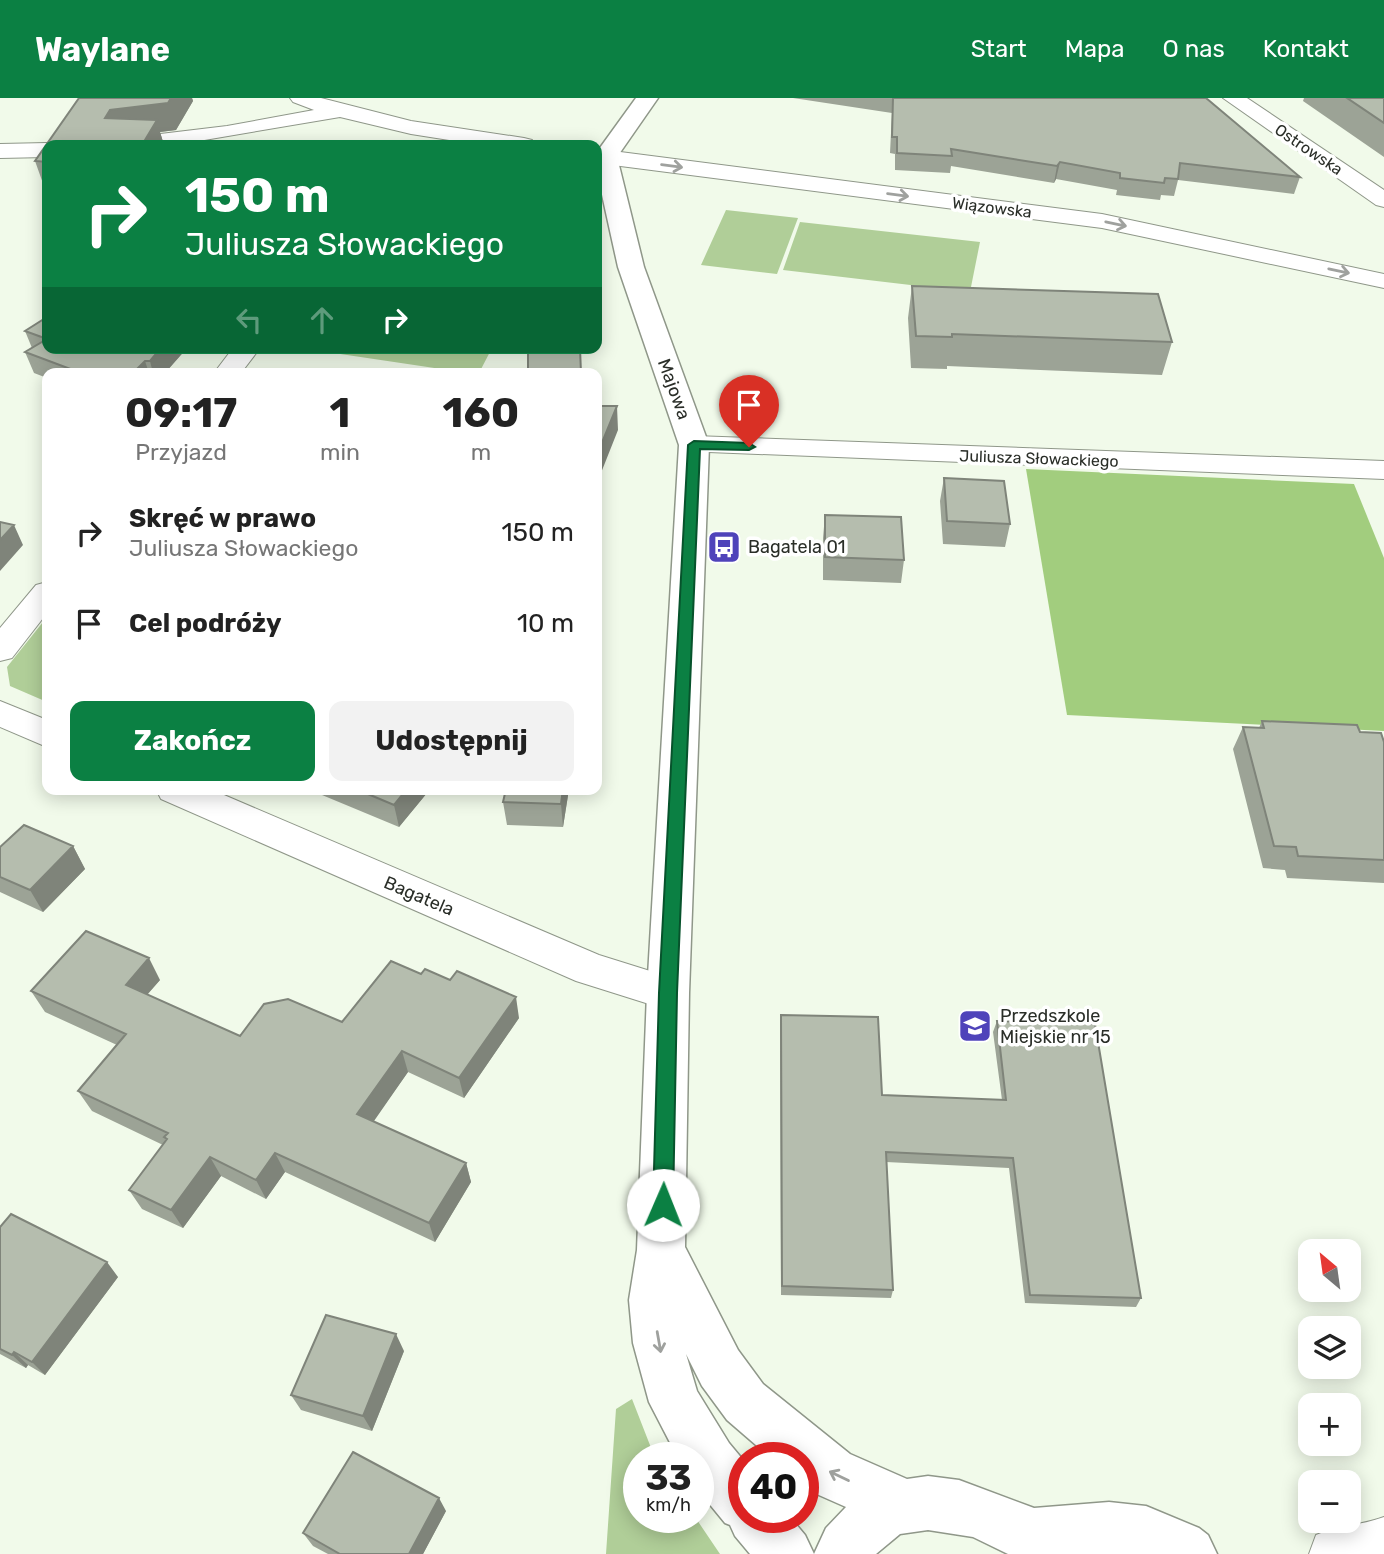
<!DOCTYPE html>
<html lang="pl">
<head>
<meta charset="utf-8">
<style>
  :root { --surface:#fff; --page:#f2f2f2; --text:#222; --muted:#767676; --accent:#0b8043 }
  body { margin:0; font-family:Rubik,sans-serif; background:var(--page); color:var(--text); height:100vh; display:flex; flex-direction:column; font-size:26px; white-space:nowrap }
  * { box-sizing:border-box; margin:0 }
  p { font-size:23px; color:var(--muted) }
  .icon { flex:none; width:38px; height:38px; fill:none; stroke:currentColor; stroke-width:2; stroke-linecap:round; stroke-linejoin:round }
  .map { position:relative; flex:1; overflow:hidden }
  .details { position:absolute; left:42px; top:270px; width:560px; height:427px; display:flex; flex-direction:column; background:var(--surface); border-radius:14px; box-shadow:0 4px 18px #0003 }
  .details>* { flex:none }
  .guide { position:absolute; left:42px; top:42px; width:560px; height:214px; border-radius:14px; box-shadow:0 4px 18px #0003; background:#0b8043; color:#fff; overflow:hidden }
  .needle { width:46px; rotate:331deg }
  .tools { position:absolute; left:1298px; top:1141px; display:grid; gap:14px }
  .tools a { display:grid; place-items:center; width:63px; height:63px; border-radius:14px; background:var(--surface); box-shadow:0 4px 18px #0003; font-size:35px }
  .speed { position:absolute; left:623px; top:1344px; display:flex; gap:14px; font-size:35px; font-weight:700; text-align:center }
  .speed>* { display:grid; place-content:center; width:91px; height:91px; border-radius:50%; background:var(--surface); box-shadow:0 4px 18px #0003; line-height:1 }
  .speed small { font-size:18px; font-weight:400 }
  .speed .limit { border:10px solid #d22; background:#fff; color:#111 }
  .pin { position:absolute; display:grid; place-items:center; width:60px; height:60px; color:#fff; margin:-72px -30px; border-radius:50% 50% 50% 0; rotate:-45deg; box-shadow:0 0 7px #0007 }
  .pin .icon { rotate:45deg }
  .me { position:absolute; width:77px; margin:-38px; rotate:1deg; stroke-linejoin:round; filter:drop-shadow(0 0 5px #0008) }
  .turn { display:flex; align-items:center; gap:24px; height:147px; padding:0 28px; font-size:32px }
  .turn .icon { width:91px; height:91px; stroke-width:2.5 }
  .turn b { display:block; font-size:49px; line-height:60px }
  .lanes { display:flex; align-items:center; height:66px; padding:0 28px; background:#0003; justify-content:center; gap:35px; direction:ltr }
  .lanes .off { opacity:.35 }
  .eta { display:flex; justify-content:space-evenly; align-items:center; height:119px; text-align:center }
  .eta b { font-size:42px; font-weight:700; line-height:49px }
  .primary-button { display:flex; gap:14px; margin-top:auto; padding:14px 28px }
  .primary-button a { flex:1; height:80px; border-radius:14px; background:var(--accent); color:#fff; font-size:28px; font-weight:700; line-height:80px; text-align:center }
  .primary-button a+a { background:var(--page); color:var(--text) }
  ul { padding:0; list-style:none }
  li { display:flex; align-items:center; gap:21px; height:91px; padding:0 28px }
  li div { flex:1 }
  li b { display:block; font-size:26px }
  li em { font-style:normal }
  header { display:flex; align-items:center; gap:42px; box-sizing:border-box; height:98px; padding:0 35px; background:var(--accent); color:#fff }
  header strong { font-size:33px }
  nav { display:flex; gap:38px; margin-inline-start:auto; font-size:24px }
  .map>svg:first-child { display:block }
  .green { fill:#b0ce98 }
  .forest { fill:#a2cd7e }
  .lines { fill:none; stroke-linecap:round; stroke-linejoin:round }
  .street-casing { stroke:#8f9789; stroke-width:2 }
  .secondary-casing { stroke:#8f9789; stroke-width:3 }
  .street { fill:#fff; fill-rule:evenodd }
  .secondary { fill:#fff; fill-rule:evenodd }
  .wall { fill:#9ca396 }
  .shaded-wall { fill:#7f847a }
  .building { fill:#b5bdae; stroke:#7f847a; stroke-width:2 }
  .oneway { stroke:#9fa19e }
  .route { fill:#0b8043; stroke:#07532c; stroke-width:2 }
  .labels { text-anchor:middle; stroke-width:7; stroke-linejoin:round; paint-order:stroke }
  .far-street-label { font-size:16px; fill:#2a2e28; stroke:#fff }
  .street-label { font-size:18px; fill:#2a2e28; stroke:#fff }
  .poi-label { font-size:18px; fill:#2a2e28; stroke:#fff; text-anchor:start }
</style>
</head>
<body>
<header>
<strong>Waylane</strong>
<nav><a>Start</a><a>Mapa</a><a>O nas</a><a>Kontakt</a></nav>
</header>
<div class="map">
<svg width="1384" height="1456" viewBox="0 0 1384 1456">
  <rect width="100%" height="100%" fill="#f1faea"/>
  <!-- green -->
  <path class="green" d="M726 112 798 120 777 176 701 167Z
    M800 124 980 144 970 194 783 172Z
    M300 250H492L479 275H468Z
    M47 519V604L10 588 7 569Z
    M632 1301 655 1360H639V1419H695L720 1456H606L616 1311Z"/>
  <!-- forest -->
  <path class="forest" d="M1026 371 1354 386 1384 460V633L1067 617Z"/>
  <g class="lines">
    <defs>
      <path id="street" d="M290 0H321L411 23 524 40 532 42 535 47H481L411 36 340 19 175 47H116L119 42 127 40 227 28 314 12 293 4Z
        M1223 0H1247L1384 92V109L1376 107Z
        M47 45 54 47H47V59L0 60V46Z
        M597 51 1102 116 1384 176V190L1102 130 597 65Z
        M233 250H260L241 275H214Z
        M694 338 1384 363V381L684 353 680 347 684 341Z
        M47 484V515L12 560 0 563V530L36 487Z
        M0 603 47 622V649L0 629Z
        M156 691H210L599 857 682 883 688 895 682 907 668 912 576 883 161 701Z
        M1384 1419V1456H1309L1316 1437C1338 1428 1362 1427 1384 1419Z"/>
      <path id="secondary" d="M636 0H658L617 59 644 169 709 347 689 895 685 1149 738 1252 763 1286 850 1356 907 1381 928 1378 959 1382 1034 1410 1109 1404 1146 1408 1199 1430 1208 1437 1217 1456H1008L973 1439 928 1432 900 1436 876 1456H814L826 1430 846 1409 812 1394 803 1386V1360H771L727 1322 702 1288 686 1256 697 1293 729 1345 744 1363V1419H790L805 1437 814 1456H750L735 1438 730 1427 725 1425 698 1392V1360H678L649 1304 633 1245 629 1202 637 1152 647 895 679 347 618 169 597 74V54Z"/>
    </defs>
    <!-- street casing -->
    <use href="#street" class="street-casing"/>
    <!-- secondary casing -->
    <use href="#secondary" class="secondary-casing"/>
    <!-- street -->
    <use href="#street" class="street"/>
    <!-- secondary -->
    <use href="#secondary" class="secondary"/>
  </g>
  <!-- wall -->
  <path class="wall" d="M79 0H192L193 3 176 32 160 34 164 47H142L149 35 142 47H47V91H45L35 63Z
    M793 0H1206L1300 79 1294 96 1178 82 1174 98 1161 97 1160 102 1116 97 1117 92 1056 81 1054 85 951 68 950 75 895 72V56L890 55 892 15Z
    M1304 0H1384V59L1303 3Z
    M912 188 1172 244 1162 277 947 268V271L911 270 908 220Z
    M47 219V250H187L165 275H47V280L34 275 25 254 32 250 25 233Z
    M597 220 598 223 599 240 597 241Z
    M944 380 1010 426 1005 449 943 446 940 403Z
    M825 417 904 462 901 485 823 482V440Z
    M1262 623 1360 634 1384 644V785L1287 780 1285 772 1263 770 1233 651 1243 629 1259 630Z
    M320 691H426L427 695 399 729 322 697Z
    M480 691H569L563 729 507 727 503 704 505 697 480 696Z
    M73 748 85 771 43 814 0 794V749Z
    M160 882 147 897 240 938 342 924 519 920 464 1000 408 974 373 1023 466 1065 471 1084 435 1144 285 1074 266 1101 221 1078 183 1130 142 1111 129 1092 163 1047 92 1013 78 993 117 947 45 914 31 893Z
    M781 917 882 997 1002 1002 993 934 997 923 1141 1200 1136 1209 1025 1205 1009 1070 886 1064 893 1192 891 1200 781 1197 780 927Z
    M0 1129 118 1179 45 1277 28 1267 26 1270 0 1256Z
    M404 1253 372 1333 301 1312 291 1297Z
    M446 1413 423 1456H328L313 1448 303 1435Z"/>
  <!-- shaded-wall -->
  <path class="shaded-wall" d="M171 0H192L193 3 176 32 160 34 164 47H142L105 20 110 12Z
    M1060 64 1056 81 1054 85 1057 68Z
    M161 250H187L165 275H153L150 263Z
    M145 263 149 275H133Z
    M617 308 618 332 597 385V357Z
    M14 427 23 447 0 473V442Z
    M407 691H426L427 695 399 729 394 707Z
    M563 691H569L563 729 561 706Z
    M73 748 85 771 43 814 30 792Z
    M149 860 160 882 137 908 126 887Z
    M516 899 519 920 464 1000 459 980Z
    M402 953 408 974 365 1036 357 1016Z
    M275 1055 285 1074 266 1101 256 1082Z
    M210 1059 221 1078 183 1130 171 1112Z
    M466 1065 471 1084 435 1144 429 1125Z
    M107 1164 118 1179 45 1277 32 1264Z
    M396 1236 404 1253 372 1333 363 1318Z
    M14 1254 28 1267 26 1270 12 1257Z
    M439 1400 446 1413 423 1456H409Z"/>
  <!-- building -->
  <path class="building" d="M79 0H171L168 5 110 12 105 20 157 22 142 47H47V64L35 63Z
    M893 0H1206L1300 79 1180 65 1178 81 1165 80 1164 85 1120 80V75L1060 64 1057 68 951 51 952 58 897 55V39H892Z
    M1347 0H1384V25Z
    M912 188 1158 196 1172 244 952 236V239L916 238Z
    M47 219V241L25 233Z
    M47 241V250H161L150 263H145L133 275H81L25 254Z
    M528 250H580L581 275H528Z
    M597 308H617L597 357Z
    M944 380 1004 383 1010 426 947 423Z
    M825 417 901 419 904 462 825 459Z
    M0 424 14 427 0 442Z
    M1262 623 1357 627 1360 634 1381 635 1384 644V762L1298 758 1296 749 1274 748 1243 629 1264 630Z
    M356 691H407L394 707Z
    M506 691H563L561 706 503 704Z
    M24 727 73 748 30 792 0 779V749Z
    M86 833 149 860 126 887 240 938 264 906 288 901 342 924 391 863 421 876 425 871 450 882 457 873 516 899 459 980 402 953 357 1016 466 1065 429 1125 275 1055 256 1082 210 1059 171 1112 129 1092 167 1041 164 1039 168 1035 78 993 126 936 31 893Z
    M781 917 878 919 882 997 1006 1002 997 923 1095 926 1141 1200 1030 1197 1013 1060 886 1054 893 1192 782 1188Z
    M11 1116 107 1164 32 1264 14 1254 12 1257 0 1251V1129Z
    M326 1217 396 1236 363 1318 291 1297Z
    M353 1354 439 1400 409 1456H340L303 1435Z"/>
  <!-- one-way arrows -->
  <defs><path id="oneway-shaft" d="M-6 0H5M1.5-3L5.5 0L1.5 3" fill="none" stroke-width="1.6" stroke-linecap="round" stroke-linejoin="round" transform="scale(1.75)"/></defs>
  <g class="oneway">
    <use href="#oneway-shaft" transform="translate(672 68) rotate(7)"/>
    <use href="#oneway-shaft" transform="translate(898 97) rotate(7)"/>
    <use href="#oneway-shaft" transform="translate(1116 126) rotate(12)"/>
    <use href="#oneway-shaft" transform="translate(1339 173) rotate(12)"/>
    <use href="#oneway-shaft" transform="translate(659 1244) rotate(80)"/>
    <use href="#oneway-shaft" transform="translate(839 1378) rotate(-154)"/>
  </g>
  <!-- route -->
  <path class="route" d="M694 343 749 345 755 349 749 352 700 351 677 895 673 1107 670 1114 663 1116 656 1114 653 1107 659 895 688 347Z"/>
  <!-- icons -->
  <defs>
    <symbol id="bus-square" viewBox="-11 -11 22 22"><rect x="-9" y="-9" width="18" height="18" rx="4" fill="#4f43ba" stroke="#fff"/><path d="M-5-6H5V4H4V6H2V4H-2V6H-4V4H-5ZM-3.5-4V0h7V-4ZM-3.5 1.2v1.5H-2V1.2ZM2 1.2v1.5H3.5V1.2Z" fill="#fff"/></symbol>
    <symbol id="school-square" viewBox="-11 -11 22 22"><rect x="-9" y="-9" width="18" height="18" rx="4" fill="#4f43ba" stroke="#fff"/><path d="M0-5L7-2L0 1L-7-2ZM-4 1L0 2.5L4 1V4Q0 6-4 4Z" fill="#fff"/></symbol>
  </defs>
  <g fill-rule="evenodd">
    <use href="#bus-square" x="705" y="430" width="38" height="38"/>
    <use href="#school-square" x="956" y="909" width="38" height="38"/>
  </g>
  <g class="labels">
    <!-- far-street labels -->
    <g class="far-street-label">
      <text transform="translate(1309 51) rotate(34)" y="6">Ostrowska</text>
      <text transform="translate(992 109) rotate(7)" y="6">Wiązowska</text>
      <text transform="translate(1039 360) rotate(2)" y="6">Juliusza Słowackiego</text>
    </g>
    <!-- street labels -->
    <g class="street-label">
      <text transform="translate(674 291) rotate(70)" y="6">Majowa</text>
      <text transform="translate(419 798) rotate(23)" y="6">Bagatela</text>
    </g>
    <!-- poi labels -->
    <g class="poi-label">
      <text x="748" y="455">Bagatela 01</text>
      <text x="1000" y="924">Przedszkole<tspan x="1000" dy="21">Miejskie nr 15</tspan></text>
    </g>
  </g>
</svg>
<div class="tools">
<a><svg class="needle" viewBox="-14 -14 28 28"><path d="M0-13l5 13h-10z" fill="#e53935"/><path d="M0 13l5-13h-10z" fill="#767676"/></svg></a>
<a><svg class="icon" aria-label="layers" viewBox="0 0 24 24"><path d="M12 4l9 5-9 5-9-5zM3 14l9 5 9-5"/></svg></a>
<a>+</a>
<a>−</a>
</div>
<div class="speed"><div>33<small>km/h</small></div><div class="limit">40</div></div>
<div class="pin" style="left:749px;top:349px;background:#d93025"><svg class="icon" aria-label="arrive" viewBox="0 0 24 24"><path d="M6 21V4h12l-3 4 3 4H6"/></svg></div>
<svg class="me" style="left:663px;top:1107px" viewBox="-20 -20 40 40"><circle r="19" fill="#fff"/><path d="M0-13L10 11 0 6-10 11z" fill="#0b8043"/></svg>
<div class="guide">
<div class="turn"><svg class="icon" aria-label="right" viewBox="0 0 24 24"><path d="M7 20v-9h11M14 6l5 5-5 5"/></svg><div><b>150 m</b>Juliusza Słowackiego</div></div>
<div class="lanes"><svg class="icon off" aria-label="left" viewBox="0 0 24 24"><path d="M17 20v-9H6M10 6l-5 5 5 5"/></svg><svg class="icon off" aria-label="ahead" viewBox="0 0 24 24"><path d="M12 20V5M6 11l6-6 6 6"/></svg><svg class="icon" aria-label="right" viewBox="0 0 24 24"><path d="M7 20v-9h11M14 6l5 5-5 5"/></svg></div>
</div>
<section class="details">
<div class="eta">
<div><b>09:17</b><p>Przyjazd</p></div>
<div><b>1</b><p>min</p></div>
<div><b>160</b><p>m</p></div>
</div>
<ul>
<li><svg class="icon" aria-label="right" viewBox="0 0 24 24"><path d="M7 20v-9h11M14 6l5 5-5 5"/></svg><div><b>Skręć w prawo</b><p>Juliusza Słowackiego</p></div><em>150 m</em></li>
<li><svg class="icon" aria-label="arrive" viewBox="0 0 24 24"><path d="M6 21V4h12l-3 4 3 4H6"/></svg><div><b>Cel podróży</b></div><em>10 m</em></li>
</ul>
<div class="primary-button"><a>Zakończ</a><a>Udostępnij</a></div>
</section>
</div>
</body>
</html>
